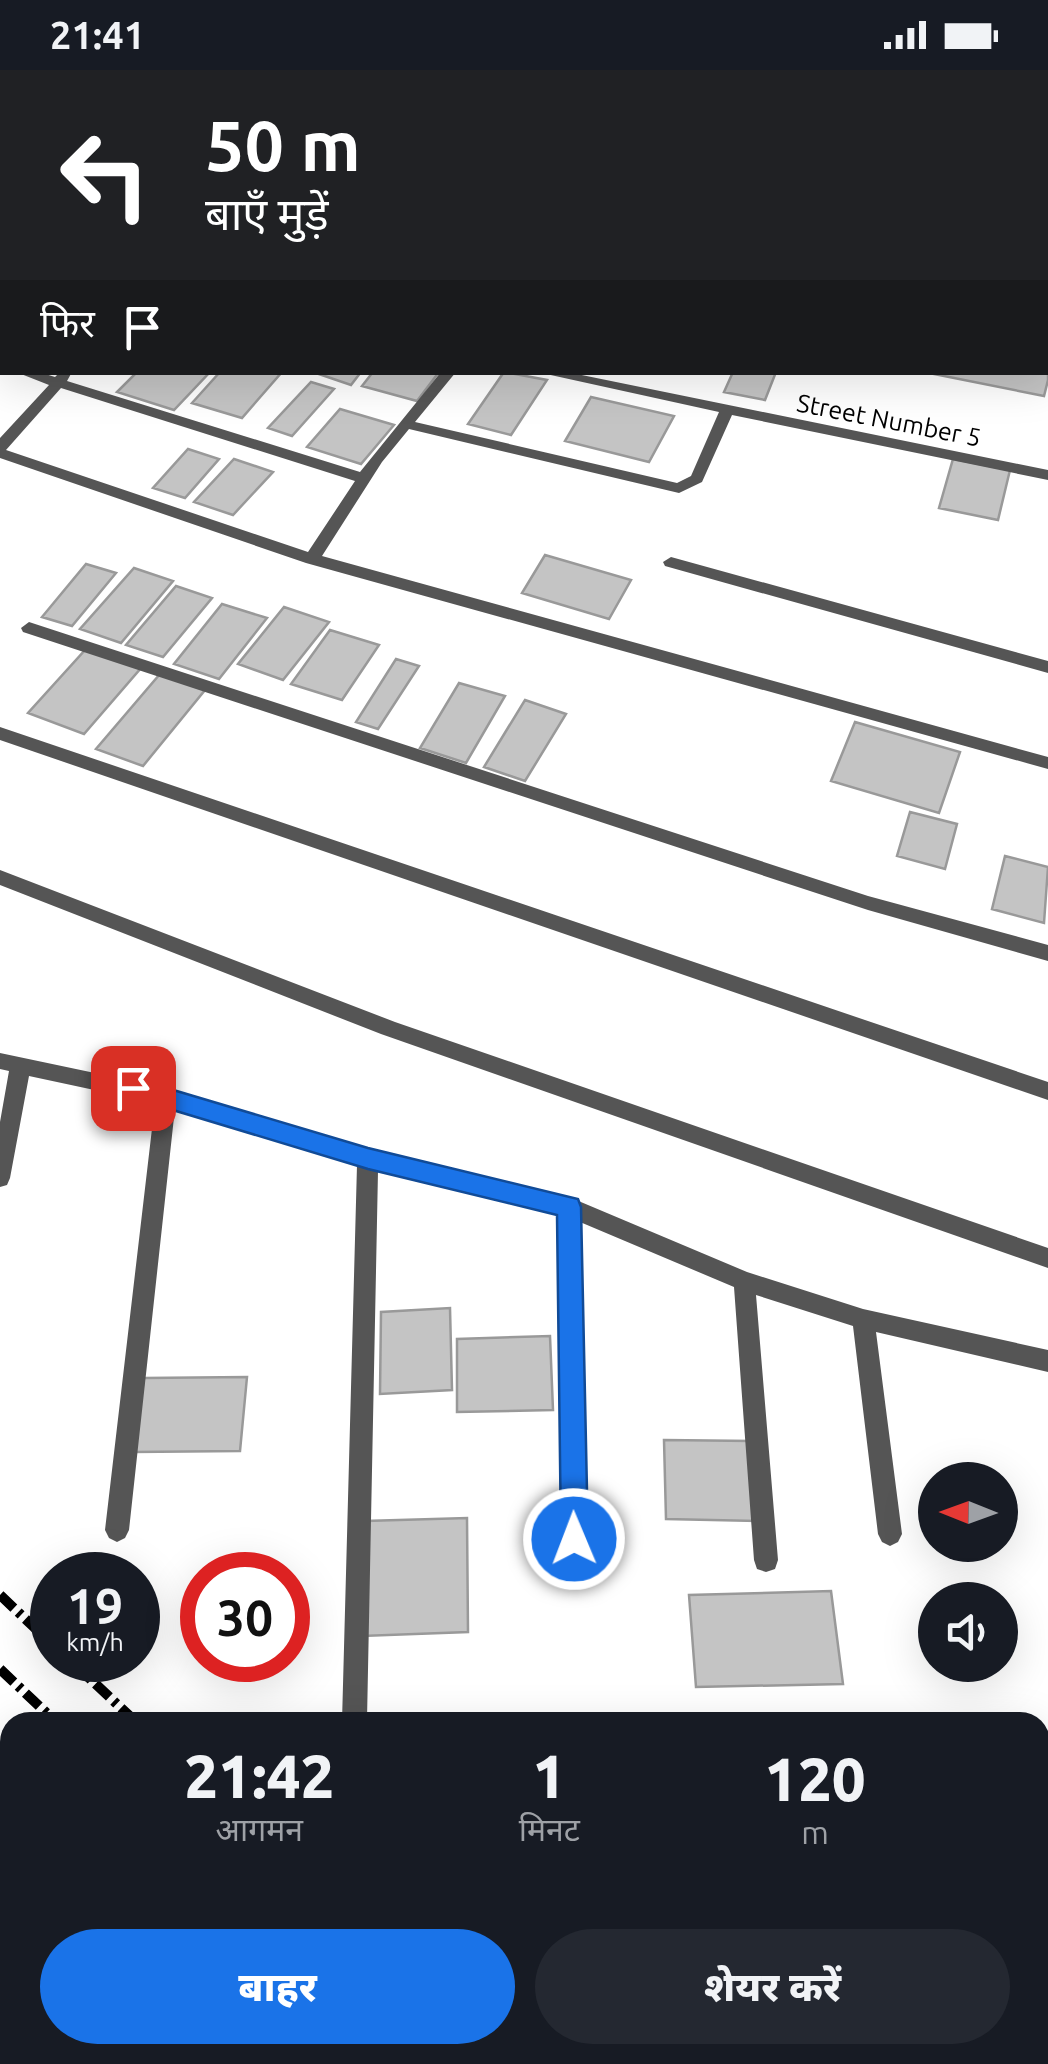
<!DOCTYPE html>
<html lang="hi">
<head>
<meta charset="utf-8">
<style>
  :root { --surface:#171b24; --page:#242831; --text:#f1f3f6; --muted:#9ea1a6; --accent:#1a73e8 }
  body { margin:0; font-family:Ubuntu,"Noto Sans Devanagari",sans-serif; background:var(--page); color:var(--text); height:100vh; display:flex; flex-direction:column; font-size:38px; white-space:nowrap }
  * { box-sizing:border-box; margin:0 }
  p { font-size:32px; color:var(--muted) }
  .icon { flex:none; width:55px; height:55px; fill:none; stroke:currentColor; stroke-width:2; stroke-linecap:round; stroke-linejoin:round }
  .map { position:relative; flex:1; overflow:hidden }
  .panel { position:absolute; left:0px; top:1642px; width:1050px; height:352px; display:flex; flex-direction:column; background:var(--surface); border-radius:30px 30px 0 0; box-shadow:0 10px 40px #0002 }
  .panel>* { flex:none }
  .top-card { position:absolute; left:0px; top:0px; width:1050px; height:305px; box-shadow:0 10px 40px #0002; background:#202124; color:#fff; overflow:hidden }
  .needle { width:65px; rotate:271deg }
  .buttons { position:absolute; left:918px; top:1392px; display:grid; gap:20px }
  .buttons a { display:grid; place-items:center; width:100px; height:100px; border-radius:50%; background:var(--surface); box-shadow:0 10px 40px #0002; font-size:50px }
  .speed { position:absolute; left:30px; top:1482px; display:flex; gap:20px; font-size:50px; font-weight:700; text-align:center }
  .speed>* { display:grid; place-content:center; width:130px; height:130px; border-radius:50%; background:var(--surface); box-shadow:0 10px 40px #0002; line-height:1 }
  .speed small { font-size:25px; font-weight:400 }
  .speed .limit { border:15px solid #d22; background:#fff; color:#111 }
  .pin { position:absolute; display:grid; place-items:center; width:85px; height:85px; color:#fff; margin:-42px; border-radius:20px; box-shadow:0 5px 15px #0006 }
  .me { position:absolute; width:110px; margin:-55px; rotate:359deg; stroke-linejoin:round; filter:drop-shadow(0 0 8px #0008) }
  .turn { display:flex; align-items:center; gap:35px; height:210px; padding:0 40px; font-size:45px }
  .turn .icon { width:130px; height:130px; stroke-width:2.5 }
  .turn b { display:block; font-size:70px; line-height:85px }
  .then { display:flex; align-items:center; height:95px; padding:0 40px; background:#0003; gap:20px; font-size:38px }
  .eta { display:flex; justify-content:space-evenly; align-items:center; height:170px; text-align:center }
  .eta b { font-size:60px; font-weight:800; line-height:70px }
  .action { display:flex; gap:20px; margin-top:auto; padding:20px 40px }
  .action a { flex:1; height:115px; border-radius:60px; background:var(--accent); color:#fff; font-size:40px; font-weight:800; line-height:115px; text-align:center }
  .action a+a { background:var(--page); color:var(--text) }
  .status { display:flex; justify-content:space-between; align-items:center; height:70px; padding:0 50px; background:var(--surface); direction:ltr }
  .status svg { height:28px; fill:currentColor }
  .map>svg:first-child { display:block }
  .building { fill:#c4c4c4; stroke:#999; stroke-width:2.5 }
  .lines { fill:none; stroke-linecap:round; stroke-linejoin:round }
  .minor { fill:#555; fill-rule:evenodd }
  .tertiary { fill:#555; fill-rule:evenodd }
  .rail { stroke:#000; stroke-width:10; stroke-dasharray:19 6 4 6; stroke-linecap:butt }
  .route { fill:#1a73e8; stroke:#114b97; stroke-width:2.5 }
  .labels { text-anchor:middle; stroke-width:10; stroke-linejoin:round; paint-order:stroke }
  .far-street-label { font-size:25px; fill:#000; stroke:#fff }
</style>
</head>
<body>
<div class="status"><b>21:41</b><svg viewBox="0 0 49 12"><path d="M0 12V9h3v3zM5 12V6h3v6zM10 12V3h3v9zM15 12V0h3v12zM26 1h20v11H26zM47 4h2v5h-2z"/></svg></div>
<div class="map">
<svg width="1048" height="1994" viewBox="0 0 1048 1994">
  <rect width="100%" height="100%" fill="#fff"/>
  <!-- building -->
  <path class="building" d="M1048 272V310L1044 326 924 302H1048Z
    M137 302H210L174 340 117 322Z
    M220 302H282L242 348 192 333Z
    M313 302H361L351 315Z
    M373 302H439L417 331 362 316Z
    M504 302 547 310 511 365 468 354Z
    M733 302H776L765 330 724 322Z
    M311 312 334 319 292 366 268 358Z
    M591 327 674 346 649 392 565 371Z
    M340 339 394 355 361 394 307 377Z
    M188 379 219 389 185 428 153 418Z
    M234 389 273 402 233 445 194 432Z
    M953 389 1010 400 998 450 939 438Z
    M545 485 631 510 609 549 522 523Z
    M86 494 116 503 72 556 42 547Z
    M134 498 173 511 121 573 80 559Z
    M176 516 212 528 163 587 126 575Z
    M222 534 267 548 219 609 174 594Z
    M284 537 329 552 283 610 238 594Z
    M330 560 379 575 342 630 291 614Z
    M86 579 141 598 84 664 28 643Z
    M396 589 419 596 378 659 356 652Z
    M160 604 205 620 143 696 96 679Z
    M459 613 505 626 466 693 420 678Z
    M525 630 566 644 525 711 484 697Z
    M855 652 960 682 939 743 831 711Z
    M910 742 957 754 945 799 897 786Z
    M1005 786 1048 797 1044 853 992 839Z
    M450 1238 452 1320 380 1324 381 1242Z
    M550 1266 553 1340 457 1342V1269Z
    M247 1307 240 1381 134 1382 144 1308Z
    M664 1370 752 1371 757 1451 666 1449Z
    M467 1448 468 1562 362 1566 365 1451Z
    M831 1521 843 1614 696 1617 689 1525Z
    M824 1985H896L897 1994H825Z"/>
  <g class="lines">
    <!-- minor -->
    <path class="minor" d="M255 0H276L278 2H257Z
      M1020 0H1033L1035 2H1022Z
      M2 27V36L0 37V28Z
      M0 162 2 163V171L0 170Z
      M0 292H2V301H0Z
      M16 302H39L55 307 60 302H72L67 311 360 402 441 302H456L415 352 677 413 691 406 719 342 537 302H567L1048 400V410L732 345 702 412 679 423 409 359 382 392 322 486 1048 687V699L306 493 0 388V368L49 315ZM61 318 355 411 308 482 6 380Z
      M671 487 1048 591V603L665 496 663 492Z
      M29 552 868 826 1048 875V891L868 840 23 562 21 558Z
      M0 657 1048 1012V1030L0 670Z
      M0 800 395 952 1048 1178V1198L381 964 0 815Z
      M0 983 166 1018 368 1080 569 1127 747 1202 863 1239 1048 1280V1302L876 1262 902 1464 898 1472 890 1476 882 1472 878 1464 853 1256 756 1225 778 1490 775 1499 766 1502 757 1499 754 1490 734 1217 580 1152 587 1506 584 1515 575 1518 566 1515 563 1506 558 1144 378 1101 367 1650 342 1652 357 1095 175 1038 129 1460 125 1468 117 1472 109 1468 105 1460 155 1033 29 1006 10 1108 7 1115 0 1117V1052L9 1001 0 999Z"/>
    <!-- tertiary -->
    <path class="tertiary" d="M839 0H852L854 2H841Z"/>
    <!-- rail -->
    <path class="rail" d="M0 1525 52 1574
      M70 1590 136 1652
      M0 1599 56 1652
      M408 1985 418 1994
      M492 1985 502 1994"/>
  </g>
  <!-- route -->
  <path class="route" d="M133 1008 368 1078 578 1129 581 1137 588 1469 584 1479 574 1483 565 1479 561 1469 557 1145 368 1099 133 1028 125 1025 122 1018 125 1011Z"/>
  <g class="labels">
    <!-- far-street labels -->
    <g class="far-street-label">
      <text transform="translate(889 350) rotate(11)" y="9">Street Number 5</text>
    </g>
  </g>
</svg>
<div class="buttons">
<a><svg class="needle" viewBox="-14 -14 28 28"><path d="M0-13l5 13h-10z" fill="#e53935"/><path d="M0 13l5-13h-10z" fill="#9ea1a6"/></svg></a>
<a><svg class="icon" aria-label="sound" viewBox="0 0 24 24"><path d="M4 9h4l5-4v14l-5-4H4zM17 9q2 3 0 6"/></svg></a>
</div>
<div class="speed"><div>19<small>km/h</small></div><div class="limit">30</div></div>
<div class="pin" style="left:133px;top:1018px;background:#d93025"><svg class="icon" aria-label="arrive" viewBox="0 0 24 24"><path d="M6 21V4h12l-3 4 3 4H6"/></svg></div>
<svg class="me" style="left:574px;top:1469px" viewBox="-20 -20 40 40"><circle r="17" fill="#1a73e8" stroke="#fff" stroke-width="3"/><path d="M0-11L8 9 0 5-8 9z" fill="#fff"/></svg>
<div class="top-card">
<div class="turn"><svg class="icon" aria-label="left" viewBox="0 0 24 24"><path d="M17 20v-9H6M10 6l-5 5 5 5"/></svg><div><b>50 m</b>बाएँ मुड़ें</div></div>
<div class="then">फिर<svg class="icon" aria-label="arrive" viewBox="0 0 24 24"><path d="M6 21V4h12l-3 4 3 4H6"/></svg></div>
</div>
<section class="panel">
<div class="eta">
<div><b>21:42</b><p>आगमन</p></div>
<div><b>1</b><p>मिनट</p></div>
<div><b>120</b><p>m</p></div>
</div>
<div class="action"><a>बाहर</a><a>शेयर करें</a></div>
</section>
</div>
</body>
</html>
